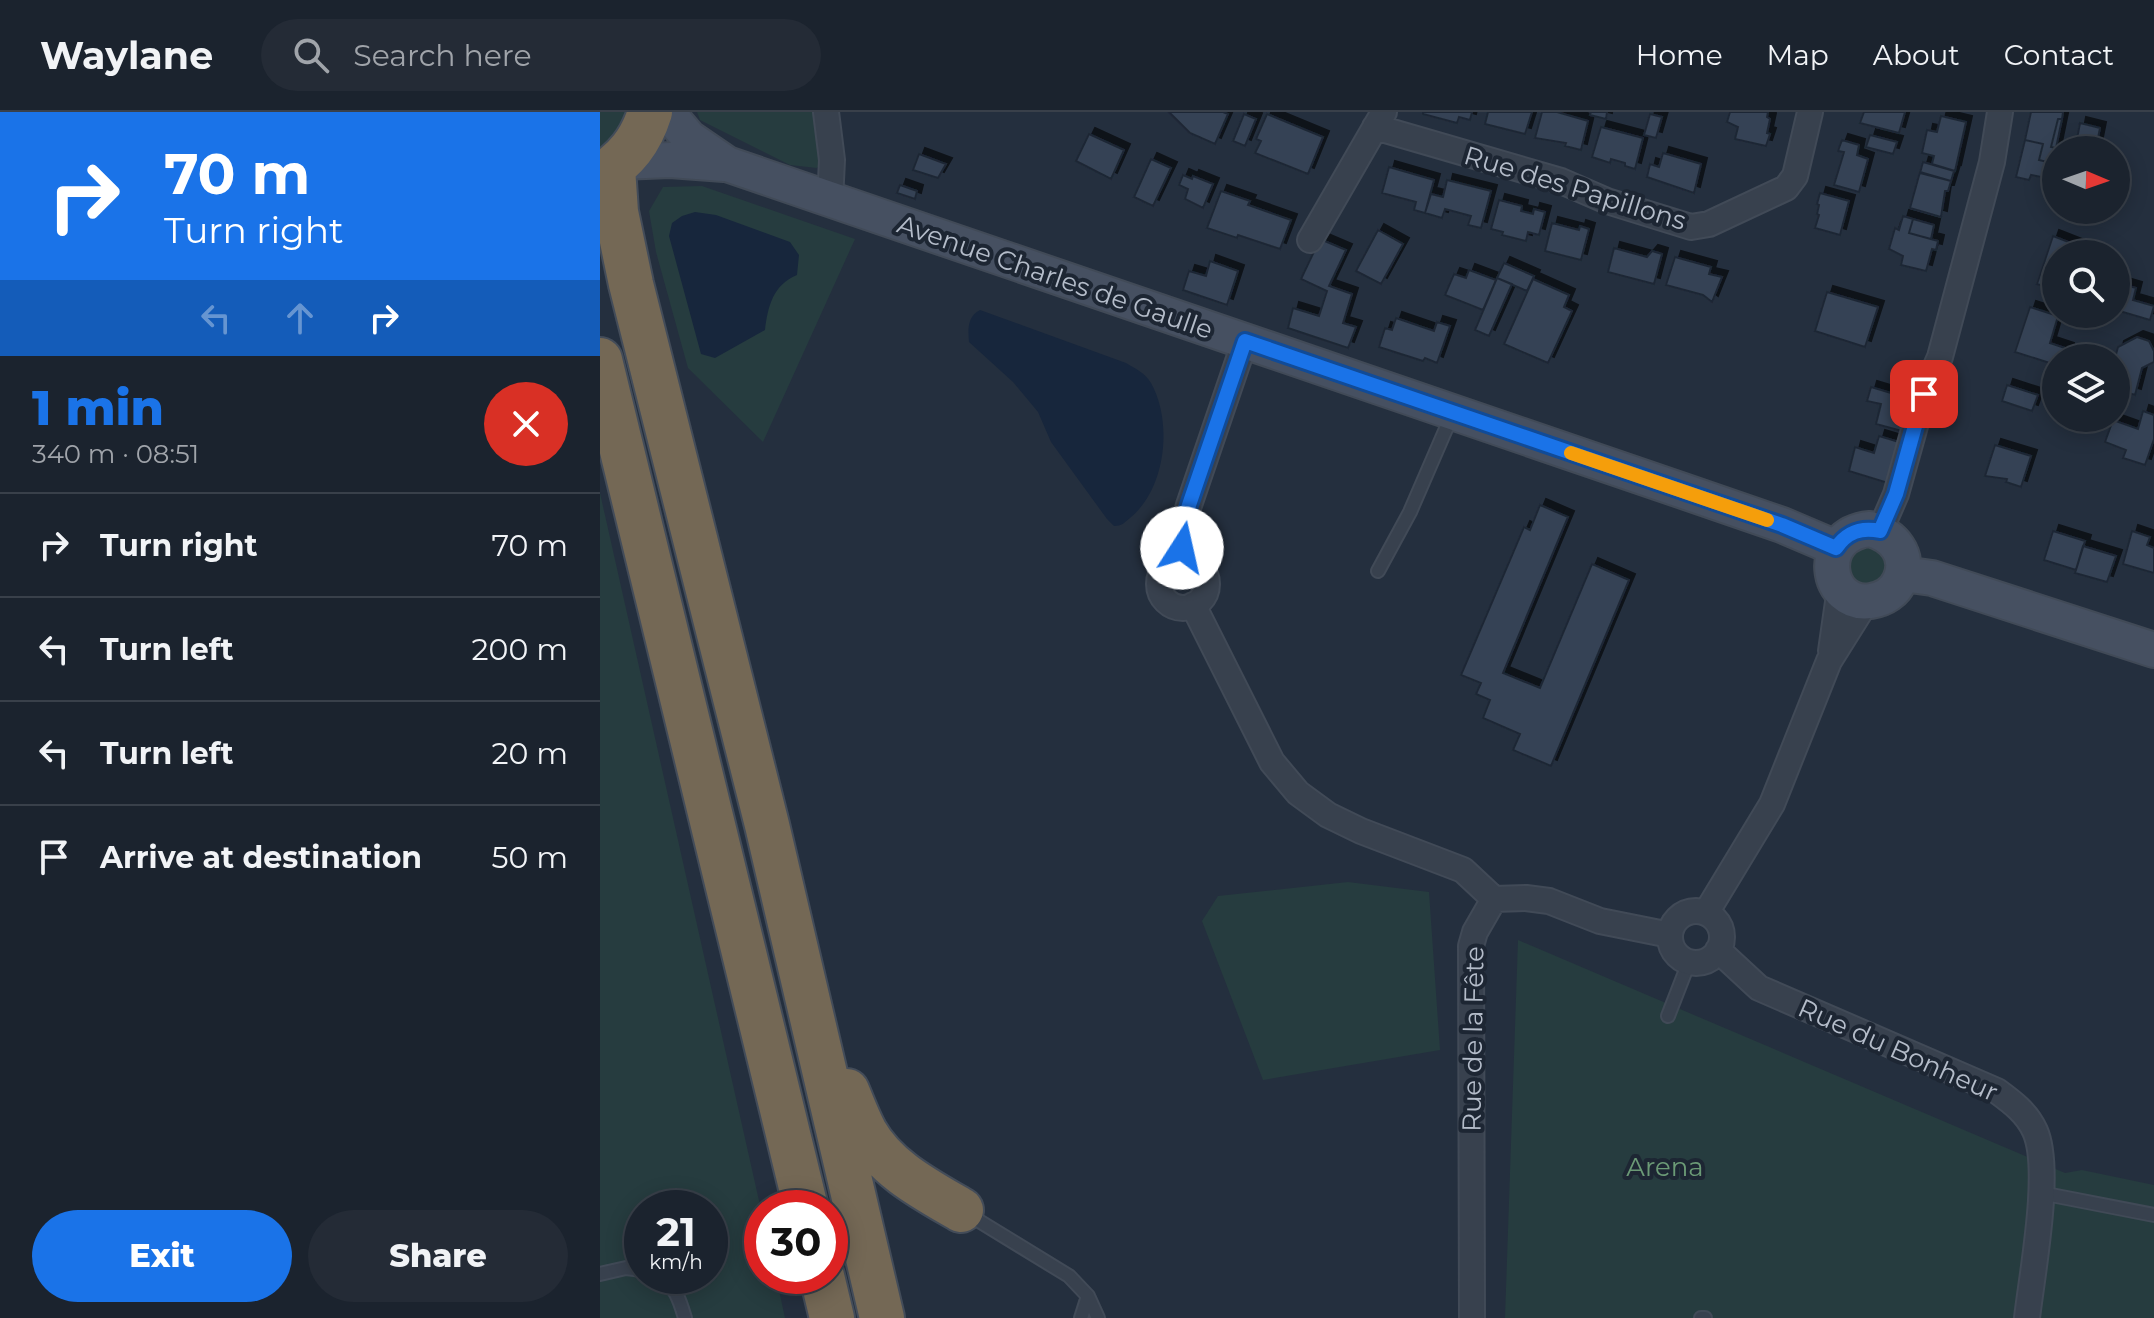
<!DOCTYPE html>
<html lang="en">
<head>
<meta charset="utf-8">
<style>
  :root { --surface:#1b232e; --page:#242b36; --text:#f1f3f6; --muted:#a0a4aa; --line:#39404a; --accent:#1a73e8 }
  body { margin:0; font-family:Montserrat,sans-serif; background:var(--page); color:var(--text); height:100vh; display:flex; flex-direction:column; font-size:30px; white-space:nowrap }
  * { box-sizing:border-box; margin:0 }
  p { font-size:26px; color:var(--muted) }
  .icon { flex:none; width:44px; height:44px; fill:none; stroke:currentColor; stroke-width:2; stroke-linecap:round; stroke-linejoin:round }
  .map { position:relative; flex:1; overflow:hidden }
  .sheet { display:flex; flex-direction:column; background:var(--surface); width:600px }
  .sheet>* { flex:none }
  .guide { background:#1a73e8; color:#fff; overflow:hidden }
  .needle { width:52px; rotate:92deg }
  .buttons { position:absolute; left:1442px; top:24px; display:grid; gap:16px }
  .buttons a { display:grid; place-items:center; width:88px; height:88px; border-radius:50%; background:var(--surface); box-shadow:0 4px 20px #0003,0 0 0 2px var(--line); font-size:40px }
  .speed { position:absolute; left:24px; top:1078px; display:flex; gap:16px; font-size:40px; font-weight:700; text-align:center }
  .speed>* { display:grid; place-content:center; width:104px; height:104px; border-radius:50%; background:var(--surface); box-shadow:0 4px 20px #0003,0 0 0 2px var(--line); line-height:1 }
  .speed small { font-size:20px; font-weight:400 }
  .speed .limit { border:12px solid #d22; background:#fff; color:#111 }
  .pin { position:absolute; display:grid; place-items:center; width:68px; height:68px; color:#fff; margin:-34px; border-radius:16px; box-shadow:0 4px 12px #0006 }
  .me { position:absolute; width:88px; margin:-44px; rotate:10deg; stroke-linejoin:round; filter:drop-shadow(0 0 6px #0008) }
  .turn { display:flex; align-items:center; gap:28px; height:168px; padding:0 32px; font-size:36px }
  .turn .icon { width:104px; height:104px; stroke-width:2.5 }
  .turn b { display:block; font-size:56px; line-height:68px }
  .lanes { display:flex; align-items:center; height:76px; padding:0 32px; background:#0003; justify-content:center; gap:40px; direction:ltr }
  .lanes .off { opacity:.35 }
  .round { display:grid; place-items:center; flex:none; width:84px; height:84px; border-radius:42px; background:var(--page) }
  .overview { display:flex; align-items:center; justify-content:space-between; height:136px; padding:0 32px }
  h1 { font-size:48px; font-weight:800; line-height:60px; color:var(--accent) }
  .cta { display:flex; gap:16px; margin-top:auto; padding:16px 32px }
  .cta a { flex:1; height:92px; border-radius:48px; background:var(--accent); color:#fff; font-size:32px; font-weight:800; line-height:92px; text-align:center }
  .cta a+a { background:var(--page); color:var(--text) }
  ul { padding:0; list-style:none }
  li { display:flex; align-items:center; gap:24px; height:104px; padding:0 32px; border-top:2px solid var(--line) }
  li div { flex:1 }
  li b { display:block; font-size:30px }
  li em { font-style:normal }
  header { display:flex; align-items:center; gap:48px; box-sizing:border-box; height:112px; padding:0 40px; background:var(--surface); border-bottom:2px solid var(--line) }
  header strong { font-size:38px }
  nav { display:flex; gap:44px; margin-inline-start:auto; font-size:28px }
  .search { width:560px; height:72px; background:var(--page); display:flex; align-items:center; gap:20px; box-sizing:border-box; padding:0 28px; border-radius:44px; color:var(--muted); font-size:30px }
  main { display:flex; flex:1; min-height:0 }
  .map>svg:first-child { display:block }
  .green { fill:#263c3f; fill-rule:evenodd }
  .water { fill:#17263c }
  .building { fill:#364354; stroke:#1f2835; stroke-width:2; filter:url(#shadow) }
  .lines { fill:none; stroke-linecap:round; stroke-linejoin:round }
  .lane-casing { stroke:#414a57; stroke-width:16 }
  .street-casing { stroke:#414a57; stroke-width:28 }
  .secondary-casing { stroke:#414a57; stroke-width:38 }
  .highway-casing { stroke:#434c59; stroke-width:48 }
  .lane { stroke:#38414e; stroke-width:12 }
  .street { stroke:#38414e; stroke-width:24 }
  .secondary { stroke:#465061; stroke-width:34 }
  .highway { stroke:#746855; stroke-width:44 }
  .route-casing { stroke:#114b97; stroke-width:20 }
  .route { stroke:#1a73e8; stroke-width:14 }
  .slow { stroke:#f59e0b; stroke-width:14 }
  .labels { text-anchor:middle; stroke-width:8; stroke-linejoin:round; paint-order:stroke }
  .street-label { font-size:26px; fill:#b4bcc9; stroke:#1d2633 }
  .park-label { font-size:26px; fill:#6b9a76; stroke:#1d2633 }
</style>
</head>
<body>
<header>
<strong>Waylane</strong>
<div class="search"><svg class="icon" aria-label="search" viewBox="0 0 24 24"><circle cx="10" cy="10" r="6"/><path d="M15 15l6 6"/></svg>Search here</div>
<nav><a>Home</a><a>Map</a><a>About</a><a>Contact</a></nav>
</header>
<main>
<section class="sheet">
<div class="guide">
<div class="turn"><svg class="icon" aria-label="right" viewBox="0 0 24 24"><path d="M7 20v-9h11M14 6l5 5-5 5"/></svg><div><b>70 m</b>Turn right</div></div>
<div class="lanes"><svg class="icon off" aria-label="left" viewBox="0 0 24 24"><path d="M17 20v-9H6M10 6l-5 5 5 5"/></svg><svg class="icon off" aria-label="ahead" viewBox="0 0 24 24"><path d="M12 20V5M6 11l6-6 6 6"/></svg><svg class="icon" aria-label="right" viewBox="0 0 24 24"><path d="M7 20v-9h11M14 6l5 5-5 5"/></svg></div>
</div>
<div class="overview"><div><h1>1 min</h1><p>340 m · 08:51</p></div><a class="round" style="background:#d93025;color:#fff"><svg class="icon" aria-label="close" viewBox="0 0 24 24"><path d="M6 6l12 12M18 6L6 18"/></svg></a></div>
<ul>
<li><svg class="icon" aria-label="right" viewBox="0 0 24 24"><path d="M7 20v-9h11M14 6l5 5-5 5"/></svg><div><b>Turn right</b></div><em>70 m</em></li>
<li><svg class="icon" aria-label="left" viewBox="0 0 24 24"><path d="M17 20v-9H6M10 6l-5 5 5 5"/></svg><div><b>Turn left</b></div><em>200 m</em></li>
<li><svg class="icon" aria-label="left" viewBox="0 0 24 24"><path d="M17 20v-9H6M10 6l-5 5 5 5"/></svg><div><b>Turn left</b></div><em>20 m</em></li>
<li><svg class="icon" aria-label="arrive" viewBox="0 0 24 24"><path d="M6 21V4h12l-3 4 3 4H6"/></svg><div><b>Arrive at destination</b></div><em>50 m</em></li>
</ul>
<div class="cta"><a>Exit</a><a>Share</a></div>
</section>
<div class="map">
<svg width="1554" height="1206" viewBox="0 0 1554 1206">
  <defs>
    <filter id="shadow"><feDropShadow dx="6" dy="-6" stdDeviation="0" flood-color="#0009"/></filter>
  </defs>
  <rect width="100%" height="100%" fill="#242f3e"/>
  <!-- green -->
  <path class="green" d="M0 0H34L0 46Z
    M97 0H215L225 45 217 56 190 53 100 8Z
    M102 74 255 127 163 330 88 256 56 140 49 99 63 75Z
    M0 381 162 1102V1164H176L185 1206H0ZM42 1096H110V1164H42Z
    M1258 432 1279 435 1289 454 1278 473 1256 474 1244 449Z
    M748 770 829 780 840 938 663 968 602 809 618 784Z
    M918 828 1465 1061 1482 1058 1554 1073V1206H905Z"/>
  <!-- water -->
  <path class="water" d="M95 100 116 103 190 130 199 143 197 163C173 173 168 194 165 218L115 246 101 242 69 124 72 111 82 104Z
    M380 198 526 251C536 257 545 261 551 271 573 310 566 377 530 406 524 411 522 414 514 414L507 407 451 330 438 300 413 270 369 230C368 217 367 205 380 198Z"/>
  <!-- building -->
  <path class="building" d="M569 0H623L628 2 615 32 590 21Z
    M823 0H872L870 8 859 5 857 11 823 2Z
    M888 0H932L925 22 885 12Z
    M942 0H957L988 9 981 38 965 34 966 31 935 26Z
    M991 0H1007L1006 7 990 3Z
    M1130 0H1168L1167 5 1170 7 1167 21 1170 22 1166 34 1135 27 1138 15 1127 10Z
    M1264 0H1305L1299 21 1260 11Z
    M1431 0H1463L1462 7H1458L1451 35 1464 38H1456V52L1439 48 1443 32 1425 28Z
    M644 2 656 7 645 34 633 29Z
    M667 2 723 25 708 62 655 41 661 29 656 27Z
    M1050 2 1062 5 1056 26 1044 23Z
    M1341 4 1366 10 1355 59 1332 52 1334 44 1322 41 1327 18 1337 20Z
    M1458 7H1462L1456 36 1451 35Z
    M1480 11 1500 16 1497 31 1487 29 1485 38H1475Z
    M1001 15 1043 26 1035 57 1025 54V51L1011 47 1010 51 992 45Z
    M489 22 524 38 511 67 476 49Z
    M1270 23 1297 30 1293 42 1266 35Z
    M1242 28 1259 33 1257 43 1268 47 1259 80 1234 73 1244 40 1238 39Z
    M1425 28 1443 32 1439 48 1456 52V71L1450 70 1451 67 1431 63 1429 68 1416 65Z
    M1063 41 1101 52 1094 81 1047 65 1050 52 1059 55Z
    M319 42 346 52 338 66 313 58Z
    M551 47 571 56 553 94 534 85Z
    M1323 50 1354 59 1351 69 1320 61Z
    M789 55 834 68 825 101 814 98 816 90 782 81Z
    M1320 60 1351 69 1348 79H1345L1341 105 1310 96Z
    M583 63 592 67 593 64 613 72 603 96 585 87 588 77 579 73Z
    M847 68 891 79 881 116 868 113 871 104 845 97 842 106 825 101 831 82 843 85Z
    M300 73 317 79 315 87 297 81Z
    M621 79 650 89 648 93 691 108 680 137 638 123 637 126 607 116Z
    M1220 81 1249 89 1240 123 1215 116 1219 103 1217 102 1219 93 1217 92Z
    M899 88 922 94 921 99 933 102 934 97 945 100 939 123 928 120 926 129 902 123 903 120 891 117Z
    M1303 104 1313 107 1309 121 1338 129 1336 138 1332 137 1326 159 1301 153 1303 144 1289 137 1295 116 1299 118Z
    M1313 107 1334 113 1331 127 1309 121Z
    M952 111 979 118 980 114 989 117 981 148 945 139Z
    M778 118 803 132 781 172 756 159Z
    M1453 124 1479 134 1477 142H1456V178L1437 172Z
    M720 127 746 138 729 174 752 182 743 211 756 215 748 236 688 216 693 196 719 204 727 179 701 167Z
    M1014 136 1047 145 1052 139 1062 142 1054 172 1008 160Z
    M1075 145 1111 155 1109 162 1122 165 1112 190 1103 183 1066 173Z
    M610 149 638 159 627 193 583 178 589 159 606 164Z
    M904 151 934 164 927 179 897 166Z
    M869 158 896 168 883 198 845 183 854 162 866 166Z
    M897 166 912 172 889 224 875 218Z
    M933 167 969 183 964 195 972 199 948 251 904 232Z
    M1519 171 1536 176 1533 188 1554 194 1550 208 1516 198Z
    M1227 180 1278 195 1265 235 1215 219Z
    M1430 195 1458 204 1450 231 1468 237 1466 246H1456V253L1415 240Z
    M796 206 834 219 837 210 850 214 837 251 825 246 823 249 779 235 785 216 792 218Z
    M1537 225 1549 229 1554 239V250L1542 256 1535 283 1526 280 1522 293 1516 291 1515 246 1518 235Z
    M1407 273 1438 283 1432 299 1402 289Z
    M1271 275 1311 287 1302 319 1276 312 1281 292 1267 289Z
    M1300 275 1314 279 1311 287 1297 283Z
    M1543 299 1554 303V327L1545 353 1523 346 1526 338 1505 330 1513 308 1538 317Z
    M1279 324 1299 330 1288 371 1249 359 1255 335 1274 341Z
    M1395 333 1431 344 1421 375 1406 370 1407 367 1385 364Z
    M940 393 968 405 903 561 940 576 992 452 1029 468 951 654 913 638 920 622 883 606 890 588 876 582 881 571 861 563 924 415 930 418Z
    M1453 419 1485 429 1476 458 1444 448Z
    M1532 419 1550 425 1547 433 1554 436V461L1523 452Z
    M1483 434 1516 444 1507 470 1475 461Z"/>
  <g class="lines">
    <defs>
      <path id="lane" d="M778 459 810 400 852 303
        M1068 904 1089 850
        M1441 1081 1554 1103
        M366 1101 469 1164 488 1184 498 1206
        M0 1162 26 1156 42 1158
        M58 1164C75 1172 80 1189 85 1206
        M481 1206 488 1184
        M1101 1206H1105"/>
      <path id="street" d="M226 0 232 48 230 89
        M775 15 961 69 1007 89 1091 115 1109 112 1186 76 1195 64 1210 0
        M710 128 784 0
        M1280 419 1296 382 1324 282 1340 245 1392 50 1400 0
        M583 448 581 421 589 393 645 229
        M559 472a24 24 0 1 1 48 0a24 24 0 1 1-48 0Z
        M593 493 672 650 698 681 728 703 761 719 863 758 894 787
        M1231 539 1240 476
        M894 787 926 786 949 789 1000 809 1070 823
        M1070 825a26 26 0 1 1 52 0a26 26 0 1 1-52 0Z
        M1106 801 1172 692 1229 549 1266 490
        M1118 838 1159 876 1397 979C1412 990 1427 1001 1435 1019 1452 1057 1432 1162 1427 1206
        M872 1206 871 834 875 820 894 787"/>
      <path id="secondary" d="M67 0 89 26 127 52 1089 381 1182 413 1236 436
        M21 50 70 48 124 52
        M1270 417C1293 423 1311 443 1300 468 1295 480 1284 487 1271 489 1225 496 1214 422 1270 417Z
        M1303 462 1332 466 1554 538"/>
      <path id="highway" d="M13 56 16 100 31 172 167 713 282 1206
        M0 64C26 48 41 29 50 0
        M0 248 206 1096
        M247 979C253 993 258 1007 265 1020 286 1057 325 1077 361 1098
        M222 1164 232 1206"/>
    </defs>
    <!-- lane casing -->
    <use href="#lane" class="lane-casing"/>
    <!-- street casing -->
    <use href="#street" class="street-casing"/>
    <!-- secondary casing -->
    <use href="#secondary" class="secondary-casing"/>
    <!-- highway casing -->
    <use href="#highway" class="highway-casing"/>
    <!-- lane -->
    <use href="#lane" class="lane"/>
    <!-- street -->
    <use href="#street" class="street"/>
    <!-- secondary -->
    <use href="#secondary" class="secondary"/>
    <!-- highway -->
    <use href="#highway" class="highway"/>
  </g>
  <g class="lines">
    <defs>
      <path id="route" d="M582 436 581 421 589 393 645 229 1182 413 1236 436C1247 420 1261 415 1280 419L1296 382 1324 282"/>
    </defs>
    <!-- route casing -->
    <use href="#route" class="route-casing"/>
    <!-- route -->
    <use href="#route" class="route"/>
    <!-- slow -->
    <path class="slow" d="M971 341 1167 408"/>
  </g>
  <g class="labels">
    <!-- street labels -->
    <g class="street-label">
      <text transform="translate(975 76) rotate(17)" y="9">Rue des Papillons</text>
      <text transform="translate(455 165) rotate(19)" y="9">Avenue Charles de Gaulle</text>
      <text transform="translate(873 927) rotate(-89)" y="9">Rue de la Fête</text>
      <text transform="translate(1298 938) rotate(24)" y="9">Rue du Bonheur</text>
    </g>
    <!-- park labels -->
    <g class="park-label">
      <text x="1065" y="1064">Arena</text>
    </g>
  </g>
</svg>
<div class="buttons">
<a><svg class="needle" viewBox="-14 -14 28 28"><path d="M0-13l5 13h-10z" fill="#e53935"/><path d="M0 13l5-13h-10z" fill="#a0a4aa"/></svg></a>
<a><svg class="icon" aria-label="search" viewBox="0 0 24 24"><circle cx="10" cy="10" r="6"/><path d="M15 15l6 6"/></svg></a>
<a><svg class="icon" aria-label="layers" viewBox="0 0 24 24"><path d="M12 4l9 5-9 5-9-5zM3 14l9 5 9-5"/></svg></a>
</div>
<div class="speed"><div>21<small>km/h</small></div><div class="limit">30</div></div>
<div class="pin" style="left:1324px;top:282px;background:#d93025"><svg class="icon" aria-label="arrive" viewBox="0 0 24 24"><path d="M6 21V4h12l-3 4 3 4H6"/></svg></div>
<svg class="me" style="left:582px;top:436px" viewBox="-20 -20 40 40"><circle r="19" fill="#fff"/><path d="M0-13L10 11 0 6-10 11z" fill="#1a73e8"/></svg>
</div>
</main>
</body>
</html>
